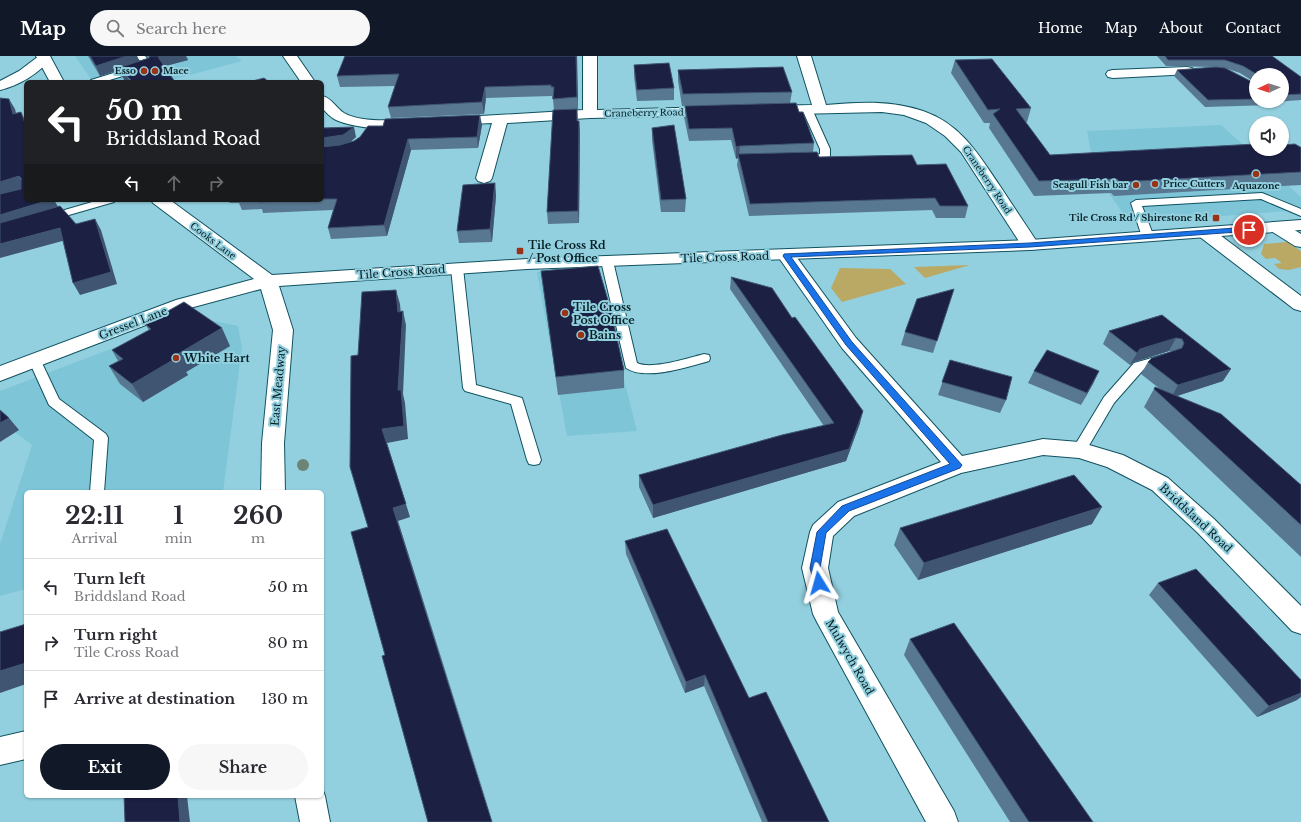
<!DOCTYPE html>
<html lang="en">
<head>
<meta charset="utf-8">
<style>
  :root { --surface:#fff; --page:#f7f7f7; --text:#2b2b33; --muted:#7c7c81; --line:#e1e1e2; --accent:#111827 }
  body { margin:0; font-family:"Libre Baskerville",serif; background:var(--page); color:var(--text); height:100vh; display:flex; flex-direction:column; font-size:15px; white-space:nowrap }
  * { box-sizing:border-box; margin:0 }
  p { font-size:13px; color:var(--muted) }
  .icon { flex:none; width:22px; height:22px; fill:none; stroke:currentColor; stroke-width:2; stroke-linecap:round; stroke-linejoin:round }
  .map { position:relative; flex:1; overflow:hidden }
  .details { position:absolute; left:24px; top:434px; width:300px; height:308px; display:flex; flex-direction:column; background:var(--surface); border-radius:6px; box-shadow:0 1px 3px #0004 }
  .details>* { flex:none }
  .banner { position:absolute; left:24px; top:24px; width:300px; height:122px; border-radius:6px; box-shadow:0 1px 3px #0004; background:#202124; color:#fff; overflow:hidden }
  .needle { width:26px; rotate:266deg }
  .tools { position:absolute; left:1249px; top:12px; display:grid; gap:8px }
  .tools a { display:grid; place-items:center; width:40px; height:40px; border-radius:50%; background:var(--surface); box-shadow:0 1px 3px #0004; font-size:20px }
  .pin { position:absolute; display:grid; place-items:center; width:34px; height:34px; color:#fff; margin:-17px; border:2px solid #fff; border-radius:50%; box-shadow:0 1px 4px #0007 }
  .me { position:absolute; width:44px; margin:-22px; rotate:352deg; stroke-linejoin:round; filter:drop-shadow(0 0 3px #0008) }
  .turn { display:flex; align-items:center; gap:14px; height:84px; padding:0 16px; font-size:18px }
  .turn .icon { width:52px; height:52px; stroke-width:2.5 }
  .turn b { display:block; font-size:28px; line-height:34px }
  .lanes { display:flex; align-items:center; height:38px; padding:0 16px; background:#0003; justify-content:center; gap:20px; direction:ltr }
  .lanes .off { opacity:.35 }
  .eta { display:flex; justify-content:space-evenly; align-items:center; height:68px; text-align:center }
  .eta b { font-size:24px; font-weight:800; line-height:28px }
  .cta { display:flex; gap:8px; margin-top:auto; padding:8px 16px }
  .cta a { flex:1; height:46px; border-radius:24px; background:var(--accent); color:#fff; font-size:16px; font-weight:800; line-height:46px; text-align:center }
  .cta a+a { background:var(--page); color:var(--text) }
  ul { padding:0; list-style:none }
  li { display:flex; align-items:center; gap:12px; height:56px; padding:0 16px; border-top:1px solid var(--line) }
  li div { flex:1 }
  li b { display:block; font-size:15px }
  li em { font-style:normal }
  header { display:flex; align-items:center; gap:24px; box-sizing:border-box; height:56px; padding:0 20px; background:var(--accent); color:#fff }
  header strong { font-size:19px }
  nav { display:flex; gap:22px; margin-inline-start:auto; font-size:14px }
  .search { width:280px; height:36px; background:var(--page); display:flex; align-items:center; gap:10px; box-sizing:border-box; padding:0 14px; border-radius:22px; color:var(--muted); font-size:15px }
  .map>svg:first-child { display:block }
  .built { fill:#7ec5d8 }
  .green { fill:#baa964 }
  .lines { fill:none; stroke-linecap:round; stroke-linejoin:round }
  .service-casing { stroke:#105260; stroke-width:2 }
  .minor-casing { stroke:#105260; stroke-width:2 }
  .tertiary-casing { stroke:#105260; stroke-width:2 }
  .service { fill:#fff; fill-rule:evenodd }
  .minor { fill:#fff; fill-rule:evenodd }
  .tertiary { fill:#fff; fill-rule:evenodd }
  .tree { fill:#6e8475 }
  .wall { fill:#587891; fill-rule:evenodd }
  .shaded-wall { fill:#405572 }
  .building { fill:#1c2043; stroke:#405572 }
  .route { fill:#1a73e8; stroke:#114b97 }
  .poi-dot { fill:#9a3216; stroke:#93d0df; stroke-width:1.5 }
  .labels { text-anchor:middle; stroke-width:4; stroke-linejoin:round; paint-order:stroke }
  .far-poi-label { font-size:9px; font-weight:bold; fill:#061f25; stroke:#93d0df; text-anchor:end }
  .far-street-label { font-size:9px; fill:#061f25; stroke:#93d0df }
  .poi-label { font-size:11px; font-weight:bold; fill:#061f25; stroke:#93d0df; text-anchor:start }
  .street-label { font-size:11px; fill:#061f25; stroke:#93d0df }
</style>
</head>
<body>
<header>
<strong>Map</strong>
<div class="search"><svg class="icon" aria-label="search" viewBox="0 0 24 24"><circle cx="10" cy="10" r="6"/><path d="M15 15l6 6"/></svg>Search here</div>
<nav><a>Home</a><a>Map</a><a>About</a><a>Contact</a></nav>
</header>
<div class="map">
<svg width="1301" height="766" viewBox="0 0 1301 766">
  <rect width="100%" height="100%" fill="#93d0df"/>
  <!-- built -->
  <path class="built" d="M75 0H236L242 5 164 26H93Z
    M1221 69 1301 141V154L1130 167 1095 118 1087 75Z
    M600 213V227L637 375 567 380 537 216Z
    M195 261 238 270 242 291 223 436H26V533L0 540V488L32 389 0 365V335Z"/>
  <!-- green -->
  <path class="green" d="M1287 186 1301 195V211L1289 214 1279 213 1274 208 1282 207 1275 202 1266 203 1261 198 1264 188Z
    M970 209 925 222 914 211Z
    M840 212 890 213 906 228 842 246 831 232Z"/>
  <g class="lines">
    <defs>
      <path id="service" d="M136 0H145L153 9 152 11 103 26H90L91 24 143 8Z
        M807 50 812 53 830 93V100C824 106 805 110 798 104L800 102 820 98V93L802 53Z
        M1262 137 1301 153V160L1261 143 1142 150 1154 181 1148 184 1142 181 1131 147 1136 144Z
        M99 144H115L114 146 48 165 43 162 44 160Z
        M607 202 611 203 613 205 637 307C652 314 688 302 704 298L709 299 710 302 709 305C687 311 646 325 626 312L601 205 603 203Z
        M457 209 461 210 463 212 476 329 522 342 541 404 539 408 534 409 529 408 527 404 511 348 465 335 463 332 451 212 453 210Z
        M1166 298 1171 299 1172 302 1171 305 1144 313 1114 347 1084 398 1079 399 1074 398 1072 394 1104 341 1134 307Z
        M35 301 40 302 41 305 59 343 106 378 108 382 104 436H90L94 384 49 349 29 305 30 302Z"/>
      <path id="minor" d="M39 0H49L51 2C40 17 18 30 0 34V25L19 15Z
        M283 0H297L315 26H301Z
        M583 0H597V54L715 51 720 52 722 55 720 58 715 59 590 62 507 67 492 122 490 125 484 127 478 125 476 122 492 67 452 69 447 68 445 65 447 62 583 54Z
        M797 0H811L826 49C858 46 891 44 923 55 961 68 979 99 1000 130 1013 150 1026 169 1039 189L1036 193 1030 194 1024 193 961 96 945 80 926 67 904 59 882 56 795 58 762 57 760 54 762 51 767 50 812 49Z
        M1187 11 1192 12 1194 15 1192 18 1113 22 1108 21 1106 18 1108 15 1113 14Z
        M322 40C332 42 336 52 344 57 361 67 394 64 413 63L418 64 420 67 418 70C397 75 356 73 336 64 330 61 326 56 322 52Z
        M1277 166 1283 167 1301 178V191L1295 190 1271 175 1268 171 1271 167Z
        M1206 172 1212 173 1301 240V255L1294 253 1200 181 1197 177 1200 173Z
        M786 194 792 195 856 282 962 400 1043 383 1079 386 1123 399 1168 422 1214 463 1301 550V578L1292 575 1198 477 1152 434 1107 411 1079 402 1043 399 961 417 854 460 833 480 828 512 838 556 954 755 958 766H926L817 566 813 558 802 512 810 476 813 469 838 446 941 406 842 292 777 199 780 195Z
        M26 675V703L0 709V681Z"/>
      <path id="tertiary" d="M36 0H50L64 26H50Z
        M151 144H170L272 219 527 203 1030 184 1301 164V174L1030 194 527 213 279 230 293 274 284 387 285 436H261L262 387 273 274 261 233 190 252 0 325V310L176 244 254 223 153 147Z
        M322 732 325 740 330 766H300L295 740H322Z"/>
    </defs>
    <!-- service casing -->
    <use href="#service" class="service-casing"/>
    <!-- minor casing -->
    <use href="#minor" class="minor-casing"/>
    <!-- tertiary casing -->
    <use href="#tertiary" class="tertiary-casing"/>
    <!-- service -->
    <use href="#service" class="service"/>
    <!-- minor -->
    <use href="#minor" class="minor"/>
    <!-- tertiary -->
    <use href="#tertiary" class="tertiary"/>
  </g>
  <!-- trees -->
  <circle class="tree" cx="303" cy="409" r="6"/>
  <!-- wall -->
  <path class="wall" d="M88 0H137L139 5 149 2 147 0H186L188 4 165 10 175 26H125L119 14 100 20Z
    M345 0H577L578 53H577L578 65 580 76 579 167 548 168 547 156 554 54 553 43H552V40L486 42 484 58 391 62 388 51 395 30 340 31 337 20Z
    M1157 0H1272L1301 21V44L1274 46 1272 49 1205 51 1174 20 1177 14 1214 11 1166 10ZM1225 12 1240 17 1256 27V19H1282V45H1256V28Z
    M955 4 1031 52 1027 66H1025L1050 99 1301 91V129L1114 140 1111 137 1034 140 989 72 990 67H984L951 17Z
    M634 9 674 32V44L637 45 634 20Z
    M678 14 792 36 790 47 799 56 814 87 813 96 819 101 917 109 968 150 965 162H936L932 154 749 160 737 109 738 102 736 103 731 84 689 85 684 61 685 50 706 49 682 50 678 25Z
    M482 69 478 92 411 94 387 180 331 183 328 172 333 154 263 157 262 153 242 154 239 147H230L226 144H322V72L356 81 350 86Z
    M652 72 686 143 685 156H661L652 84Z
    M495 127 496 140 492 186 459 187 457 175Z
    M541 215 624 314V332L558 339Z
    M731 221 860 367 846 405 653 462 639 431V419L824 370 730 233Z
    M954 233 933 297 901 289 905 276Z
    M1162 259 1223 325 1176 340 1301 429V501L1144 351 1155 331 1160 333 1141 318 1148 306 1172 295H1169L1134 306 1130 309 1103 288 1109 275Z
    M145 268 230 290 186 316 188 319 143 346 120 328 109 310 118 305 112 294 149 274Z
    M950 304 1006 344 1000 357 938 339Z
    M1034 315H1099L1081 349 1028 327Z
    M1092 468 918 524 894 489 900 472Z
    M625 485 749 642 829 766H762L704 630 685 637 626 498Z
    M1158 527 1297 644 1257 661 1149 539Z
    M910 583 1093 766H1010L904 599Z"/>
  <!-- shaded-wall -->
  <path class="shaded-wall" d="M127 0H137L140 7 118 12 119 14 100 20 96 10Z
    M161 0H186L188 4 162 11 158 1Z
    M576 0H577L578 53 577 41Z
    M126 19 130 26H125L123 20Z
    M485 31 486 42 484 58 482 46Z
    M9 43 15 53 19 69 13 58Z
    M21 56 26 66V70Z
    M480 59 482 69 478 92 477 81Z
    M579 65 580 76 579 167 578 155Z
    M354 71 356 81 346 90 322 93V82Z
    M408 83 411 94 387 180 384 169Z
    M740 90 739 102 738 98V102L736 103V91Z
    M19 120 26 132 0 139V126Z
    M495 127 496 140 492 186 490 173Z
    M49 144H54L60 154 0 173V159Z
    M95 163 101 174 117 228 80 239 73 227Z
    M60 172 66 184 0 202V188Z
    M396 234 400 248 402 269 398 256Z
    M403 255 406 269 403 338 405 347 408 383 387 387 410 461 398 465 493 766 393 452 382 373 398 334Z
    M222 272 230 290 186 316 188 319 143 346 132 328 176 299Z
    M1176 282 1169 295 1134 306 1130 309 1137 297 1140 293Z
    M1231 313 1223 325 1171 342 1178 329Z
    M1099 315 1093 328 1081 349 1087 337Z
    M863 355 860 367 846 405 653 462V449Z
    M9 362 19 374 0 386V367Z
    M1102 451 1092 468 918 524 924 507Z
    M26 607V628L0 637V615Z
    M705 619 704 630 685 637 686 626Z
    M1301 637V641L1297 644 1257 661 1269 650Z
    M178 740H187L190 766H180Z"/>
  <!-- building -->
  <path class="building" d="M90 0H127L96 10Z
    M150 0H161L158 1 175 26H133L126 19 123 20 118 12 149 2Z
    M345 0H576L577 41 553 43 554 31H551V29L485 31 482 46 388 51 399 18 337 20Z
    M1165 0H1272L1301 21V38L1282 39V19H1258L1243 10 1225 4H1168Z
    M992 3 1031 52 1016 53 1050 99 1256 88V93H1282V89L1295 88 1300 91H1301V116L1120 126 1117 123 1039 125 993 58 1000 53 988 54 955 4Z
    M669 7 674 32 637 34 634 9Z
    M783 11 792 36 683 38 678 14Z
    M1216 11 1225 12 1256 28V43L1208 44 1177 14Z
    M264 22 269 26H249Z
    M0 42 9 43 13 58 21 56 26 70V144H49L0 159V138L21 133V122L19 120 0 126Z
    M796 47 799 56H803L814 87 740 90 736 91 732 72 689 73 685 50Z
    M577 53V65H579L578 155 547 156 553 54Z
    M480 59 477 81 408 83 384 169 328 172 337 143H322V91L340 89 354 85 360 81 368 70H383L385 63Z
    M674 69 686 143 661 144 652 72Z
    M354 71 343 79 322 82V72Z
    M817 96 819 101 912 99 917 109 946 108 968 150H940L935 142 750 148 738 98Z
    M495 127 490 173 457 175 463 129Z
    M260 144H302L259 146Z
    M60 150 76 168 95 163 111 216 73 227 60 172 0 188V167Z
    M598 210 610 251 624 314 556 321 541 215Z
    M731 221 772 232 792 262 795 261 863 355 849 393 653 449 639 419 782 379 834 367Z
    M954 233 937 285 905 276 917 243Z
    M396 234 398 256 403 255 398 334H401L404 370 382 373 406 448 393 452 492 766H428L382 600 385 599 351 476 368 471 350 411 351 300 358 299 362 236Z
    M184 246 222 272 176 299 178 301 132 328 109 310 123 303 112 294 151 273 145 268Z
    M1162 259 1231 313 1178 329 1148 306 1152 302 1182 292 1184 287 1182 283 1176 282 1140 293 1137 297 1109 275Z
    M1047 294 1099 315 1087 337 1034 315Z
    M950 304 1012 321 1006 344 942 326Z
    M1155 331 1221 358 1301 429V469L1154 333Z
    M0 354 9 362 0 367Z
    M1074 419 1102 451 924 507 900 472Z
    M667 473 749 642 766 636 829 766H768L705 619 686 626 625 485Z
    M1196 513 1301 624V637L1269 650 1158 527Z
    M954 567 1093 766H1029L910 583Z
    M26 568V607L0 615V576Z
    M124 740H178L180 766H125Z"/>
  <!-- route -->
  <path class="route" d="M1249 171 1252 174 1251 175 1030 191 791 201 852 286 962 409 960 412 849 455 826 477 820 512 824 527 822 530 819 532 815 530 810 512 817 476 842 450 950 408 846 289 783 200 784 198 1030 187Z"/>
  <!-- markers -->
  <g class="poi-dot">
    <circle cx="144" cy="15" r="4"/>
    <circle cx="155" cy="15" r="4"/>
    <circle cx="1256" cy="118" r="4"/>
    <circle cx="1155" cy="128" r="4"/>
    <circle cx="1136" cy="129" r="4"/>
    <rect x="1212" y="158" width="8" height="8" rx="2"/>
    <rect x="516" y="191" width="8" height="8" rx="2"/>
    <circle cx="565" cy="257" r="4"/>
    <circle cx="581" cy="279" r="4"/>
    <circle cx="176" cy="302" r="4"/>
  </g>
  <g class="labels">
    <!-- far-poi labels -->
    <g class="far-poi-label">
      <text x="136" y="18">Esso</text>
      <text x="163" y="18" text-anchor="start">Mace</text>
      <text x="1163" y="131" text-anchor="start">Price Cutters</text>
      <text x="1128" y="132">Seagull Fish bar</text>
      <text x="1256" y="133" text-anchor="middle">Aquazone</text>
      <text x="1208" y="165">Tile Cross Rd / Shirestone Rd</text>
    </g>
    <!-- far-street labels -->
    <g class="far-street-label">
      <text transform="translate(644 57) rotate(-1)" y="3">Craneberry Road</text>
      <text transform="translate(987 124) rotate(56)" y="3">Craneberry Road</text>
      <text transform="translate(213 185) rotate(37)" y="3">Cooks Lane</text>
    </g>
    <!-- poi labels -->
    <g class="poi-label">
      <text x="528" y="193">Tile Cross Rd<tspan x="528" dy="13">/ Post Office</tspan></text>
      <text x="573" y="255">Tile Cross<tspan x="573" dy="13">Post Office</tspan></text>
      <text x="589" y="283">Bains</text>
      <text x="184" y="306">White Hart</text>
    </g>
    <!-- street labels -->
    <g class="street-label">
      <text transform="translate(725 201) rotate(-2)" y="4">Tile Cross Road</text>
      <text transform="translate(401 216) rotate(-4)" y="4">Tile Cross Road</text>
      <text transform="translate(133 267) rotate(-21)" y="4">Gressel Lane</text>
      <text transform="translate(278 330) rotate(-85)" y="4">East Meadway</text>
      <text transform="translate(1196 462) rotate(43)" y="4">Briddsland Road</text>
      <text transform="translate(850 601) rotate(60)" y="4">Mulwych Road</text>
    </g>
  </g>
</svg>
<div class="tools">
<a><svg class="needle" viewBox="-14 -14 28 28"><path d="M0-13l5 13h-10z" fill="#e53935"/><path d="M0 13l5-13h-10z" fill="#7c7c81"/></svg></a>
<a><svg class="icon" aria-label="sound" viewBox="0 0 24 24"><path d="M4 9h4l5-4v14l-5-4H4zM17 9q2 3 0 6"/></svg></a>
</div>
<div class="pin" style="left:1249px;top:174px;background:#d93025"><svg class="icon" aria-label="arrive" viewBox="0 0 24 24"><path d="M6 21V4h12l-3 4 3 4H6"/></svg></div>
<svg class="me" style="left:819px;top:527px" viewBox="-20 -20 40 40"><path d="M0-17L14 15 0 8-14 15z" fill="#1a73e8" stroke="#fff" stroke-width="4"/></svg>
<div class="banner">
<div class="turn"><svg class="icon" aria-label="left" viewBox="0 0 24 24"><path d="M17 20v-9H6M10 6l-5 5 5 5"/></svg><div><b>50 m</b>Briddsland Road</div></div>
<div class="lanes"><svg class="icon" aria-label="left" viewBox="0 0 24 24"><path d="M17 20v-9H6M10 6l-5 5 5 5"/></svg><svg class="icon off" aria-label="ahead" viewBox="0 0 24 24"><path d="M12 20V5M6 11l6-6 6 6"/></svg><svg class="icon off" aria-label="right" viewBox="0 0 24 24"><path d="M7 20v-9h11M14 6l5 5-5 5"/></svg></div>
</div>
<section class="details">
<div class="eta">
<div><b>22:11</b><p>Arrival</p></div>
<div><b>1</b><p>min</p></div>
<div><b>260</b><p>m</p></div>
</div>
<ul>
<li><svg class="icon" aria-label="left" viewBox="0 0 24 24"><path d="M17 20v-9H6M10 6l-5 5 5 5"/></svg><div><b>Turn left</b><p>Briddsland Road</p></div><em>50 m</em></li>
<li><svg class="icon" aria-label="right" viewBox="0 0 24 24"><path d="M7 20v-9h11M14 6l5 5-5 5"/></svg><div><b>Turn right</b><p>Tile Cross Road</p></div><em>80 m</em></li>
<li><svg class="icon" aria-label="arrive" viewBox="0 0 24 24"><path d="M6 21V4h12l-3 4 3 4H6"/></svg><div><b>Arrive at destination</b></div><em>130 m</em></li>
</ul>
<div class="cta"><a>Exit</a><a>Share</a></div>
</section>
</div>
</body>
</html>
